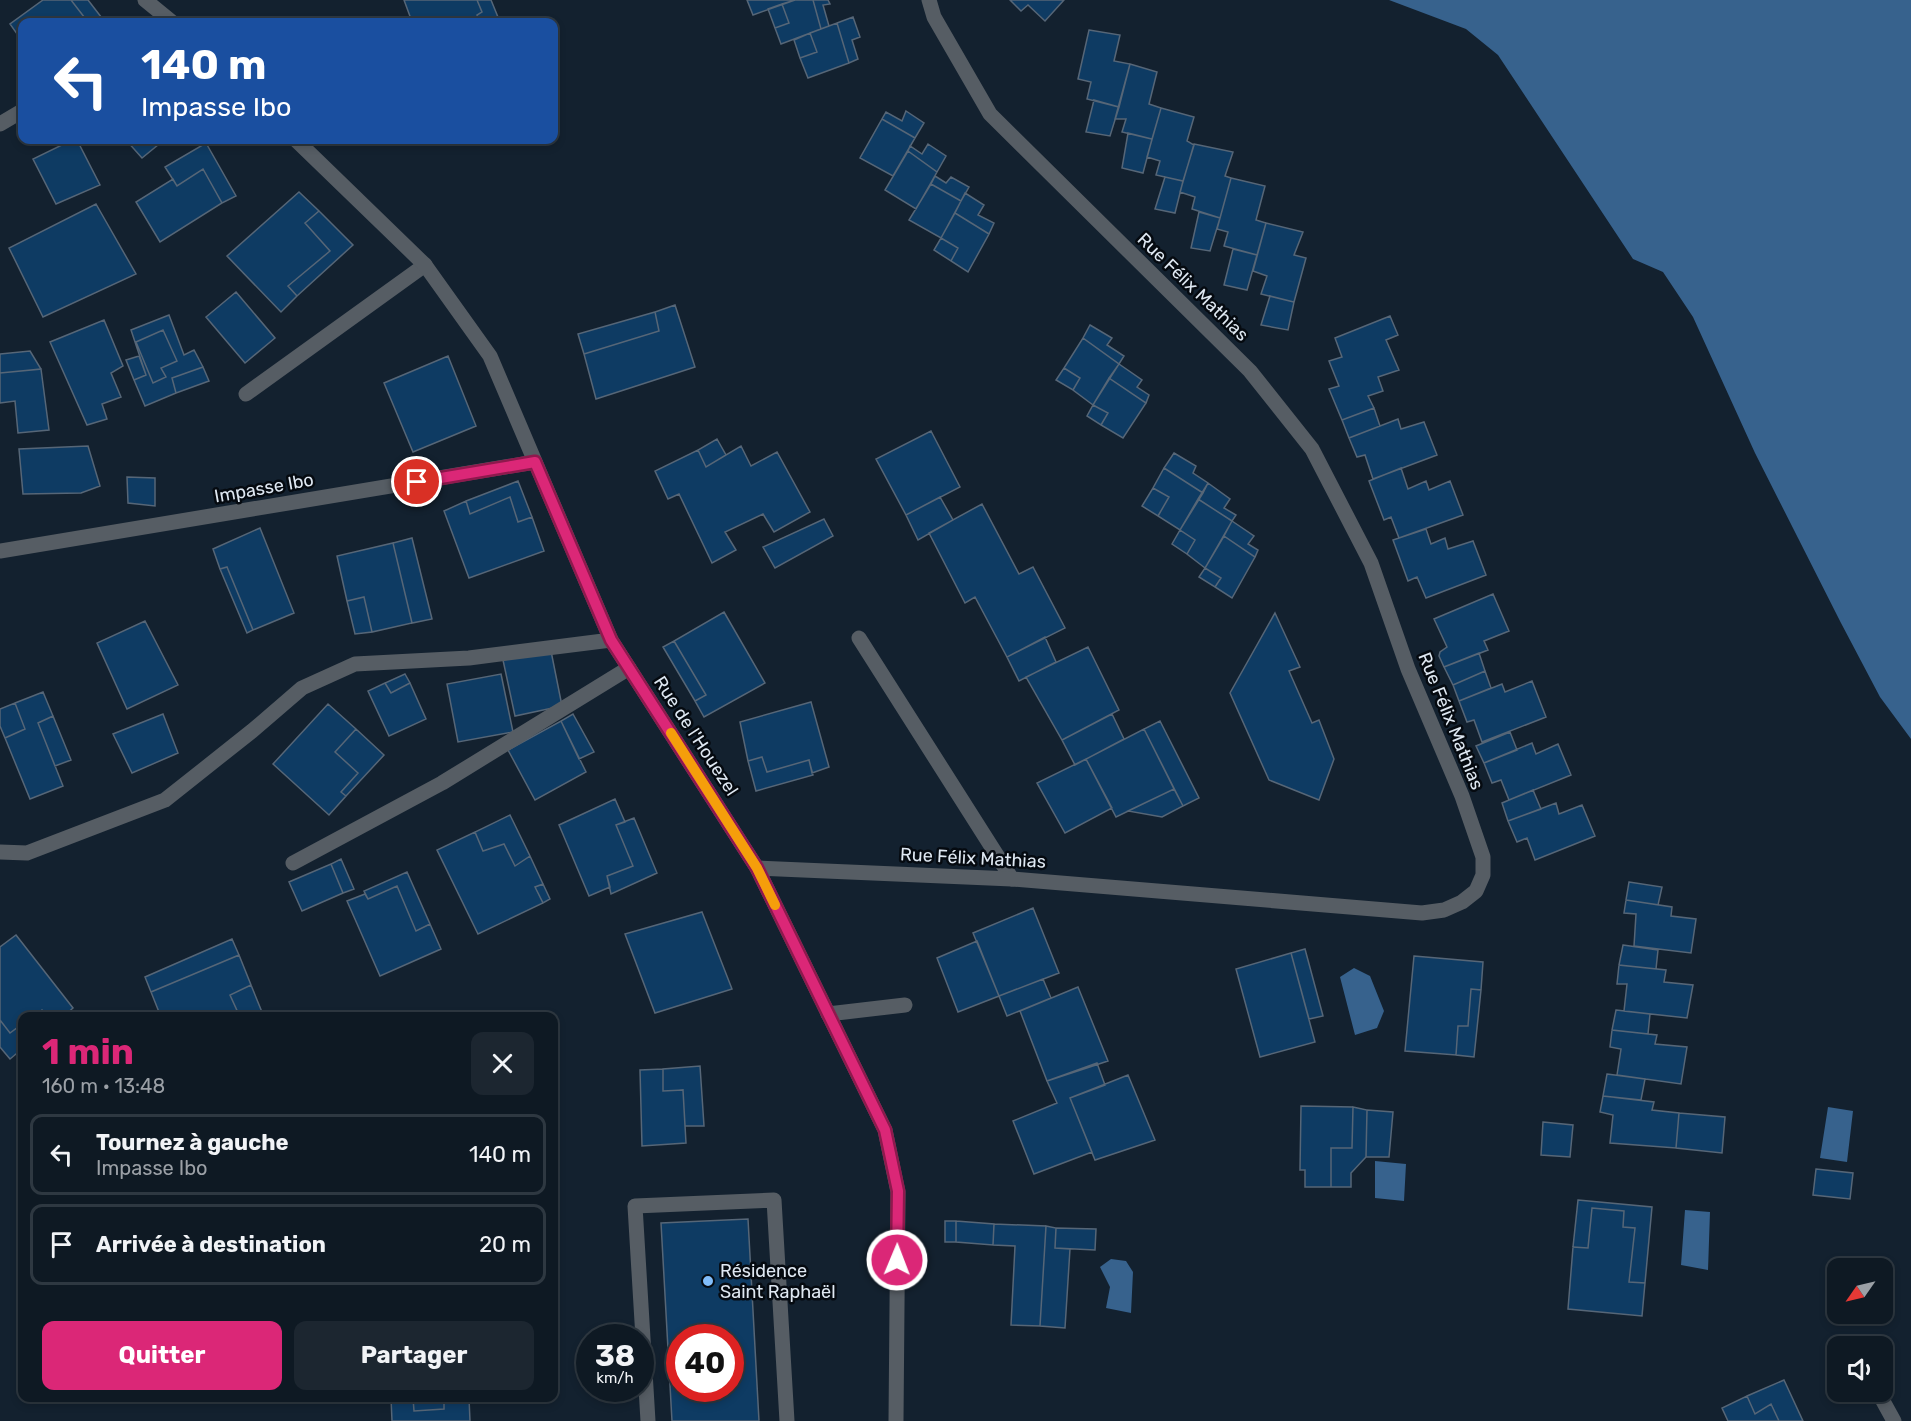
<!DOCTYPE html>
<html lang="fr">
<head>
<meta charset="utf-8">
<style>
  :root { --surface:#0e1923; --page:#1c2630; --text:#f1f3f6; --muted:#9ba0a6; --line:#2e3841; --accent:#db2777 }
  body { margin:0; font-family:Rubik,sans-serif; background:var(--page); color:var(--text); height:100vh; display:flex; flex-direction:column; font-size:22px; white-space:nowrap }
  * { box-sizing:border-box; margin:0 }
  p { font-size:20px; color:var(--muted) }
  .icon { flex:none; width:33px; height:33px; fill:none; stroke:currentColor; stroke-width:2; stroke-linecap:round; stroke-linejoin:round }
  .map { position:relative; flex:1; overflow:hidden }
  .details { position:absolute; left:18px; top:1012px; width:540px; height:390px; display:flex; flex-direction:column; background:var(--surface); border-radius:12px; box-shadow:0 3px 9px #0003,0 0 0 2px var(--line) }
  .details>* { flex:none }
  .banner { position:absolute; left:18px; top:18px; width:540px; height:126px; border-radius:12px; box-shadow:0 3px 9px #0003,0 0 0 2px var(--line); background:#1a4fa0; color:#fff; overflow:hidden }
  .needle { width:39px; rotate:236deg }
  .controls { position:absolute; left:1827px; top:1258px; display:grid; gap:12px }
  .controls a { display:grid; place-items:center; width:66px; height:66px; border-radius:12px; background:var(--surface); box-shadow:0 3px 9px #0003,0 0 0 2px var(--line); font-size:30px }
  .speed { position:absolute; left:576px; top:1324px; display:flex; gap:12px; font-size:30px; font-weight:700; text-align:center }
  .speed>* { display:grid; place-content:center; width:78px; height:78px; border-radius:50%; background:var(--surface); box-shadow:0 3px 9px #0003,0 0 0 2px var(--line); line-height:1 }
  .speed small { font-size:15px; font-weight:400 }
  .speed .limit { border:9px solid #d22; background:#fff; color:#111 }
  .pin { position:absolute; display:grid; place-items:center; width:51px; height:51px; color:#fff; margin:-26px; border:3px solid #fff; border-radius:50%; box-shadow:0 2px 6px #0007 }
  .me { position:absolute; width:66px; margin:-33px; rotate:1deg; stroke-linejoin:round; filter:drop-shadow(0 0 4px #0008) }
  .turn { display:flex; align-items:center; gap:21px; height:126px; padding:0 24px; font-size:27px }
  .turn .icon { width:78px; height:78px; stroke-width:2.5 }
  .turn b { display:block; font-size:42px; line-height:51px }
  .round { display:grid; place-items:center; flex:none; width:63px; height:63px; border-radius:12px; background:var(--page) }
  .head { display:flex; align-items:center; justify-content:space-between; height:102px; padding:0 24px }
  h1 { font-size:36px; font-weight:700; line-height:45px; color:var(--accent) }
  .button { display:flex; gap:12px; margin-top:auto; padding:12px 24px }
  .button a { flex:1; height:69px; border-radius:12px; background:var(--accent); color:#fff; font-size:24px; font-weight:700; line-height:69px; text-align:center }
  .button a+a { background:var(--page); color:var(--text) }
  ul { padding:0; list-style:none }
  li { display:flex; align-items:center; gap:18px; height:81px; margin:0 12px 9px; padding:0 12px; border:3px solid var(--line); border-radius:12px }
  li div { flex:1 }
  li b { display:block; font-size:22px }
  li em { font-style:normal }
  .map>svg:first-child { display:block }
  .water { fill:#37628d }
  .building { fill:#0e3b63; stroke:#566677; stroke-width:1.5; fill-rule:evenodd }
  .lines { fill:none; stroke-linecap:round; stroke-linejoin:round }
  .service { stroke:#565d64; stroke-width:15 }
  .minor { stroke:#565d64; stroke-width:15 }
  .tertiary { stroke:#565d64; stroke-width:15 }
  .route-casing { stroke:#8e194d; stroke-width:15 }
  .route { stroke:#db2777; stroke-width:10 }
  .slow { stroke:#f59e0b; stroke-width:10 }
  .poi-dot { fill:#81bdfa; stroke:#050a10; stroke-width:2 }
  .labels { text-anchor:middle; stroke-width:5; stroke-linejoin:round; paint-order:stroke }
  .street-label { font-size:18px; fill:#dfe8f2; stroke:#050a10 }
  .poi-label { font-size:18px; fill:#dfe8f2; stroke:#050a10; text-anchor:start }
</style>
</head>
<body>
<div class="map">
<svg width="1911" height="1421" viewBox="0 0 1911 1421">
  <rect width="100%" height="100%" fill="#13212f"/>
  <!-- water -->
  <path class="water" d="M1389 0H1911V739L1880 697 1841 623 1755 453 1693 317 1663 272 1633 259 1498 55 1466 29Z
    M1354 968 1370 976 1384 1011 1377 1028 1355 1035 1340 977Z
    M1828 1107 1853 1111 1847 1162 1820 1158Z
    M1375 1161 1406 1164 1404 1201 1375 1198Z
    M1685 1210 1710 1212 1708 1270 1681 1265Z
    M1111 1259 1126 1261 1133 1272 1131 1313 1106 1308 1110 1287 1100 1267Z"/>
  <!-- building -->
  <path class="building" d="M43 0H71L88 22H22V41L10 24Z
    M71 0H88L105 22H88Z
    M404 0H477L482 12 477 15 480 22H402L411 19Z
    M477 0H491L500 22H480L477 15 482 12Z
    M747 0H795L753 15Z
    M795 0H813L821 29 781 44 775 28 789 23 782 4Z
    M813 0H828L830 4 823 5 829 26 821 29Z
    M1010 0H1064L1045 21 1028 5 1021 11Z
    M782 4 789 23 775 28 768 9Z
    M853 17 860 37 852 40 858 59 849 63 837 23Z
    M837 23 849 63 808 78 800 58 817 52 810 33Z
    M1089 30 1120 35 1114 61 1130 64 1119 107 1087 99 1091 82 1078 79Z
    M810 33 817 52 800 58 794 40Z
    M1130 64 1157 72 1149 104 1161 108 1152 139 1122 132 1126 119H1115Z
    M1094 100 1119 107 1110 136 1086 132Z
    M1161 108 1194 117 1187 141 1194 145 1183 181 1156 175 1160 161 1147 157Z
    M906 111 924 123 915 138 882 119 886 112 902 121Z
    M882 119 915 138 893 176 860 158Z
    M1128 133 1152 139 1143 173 1122 168Z
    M72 140H77L100 185 56 204 33 159Z
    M126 140H164L142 158Z
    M206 143 236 196 222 203 203 169 177 186 165 167Z
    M928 144 946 156 937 172 908 151 910 146 922 154Z
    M1194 144 1233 152 1225 176 1231 178 1220 218 1192 209 1195 197 1180 192Z
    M908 151 937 172 916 209 885 190Z
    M203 169 222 203 160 242 136 202 173 179 177 186Z
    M935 176 946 183 951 177 969 187 961 201 931 184Z
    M1165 177 1183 181 1175 213 1155 209Z
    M1231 178 1265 186 1256 220 1266 223 1257 255 1224 246 1228 232 1217 229Z
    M931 184 961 201 941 238 909 220Z
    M299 192 319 211 305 223 330 251 288 286 297 296 281 312 227 256Z
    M965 193 984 205 978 215 994 223 989 234 955 213Z
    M96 204 136 274 43 317 9 248Z
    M319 211 353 245 297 296 288 286 330 251 305 223Z
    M1199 212 1220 218 1210 251 1191 248Z
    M955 213 989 234 968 272 951 261 958 248 941 238Z
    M1266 223 1303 232 1294 255 1306 258 1294 302 1261 294 1267 276 1253 271Z
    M941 238 958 248 951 261 934 250Z
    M1233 249 1257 255 1247 290 1224 285Z
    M236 292 275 338 245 363 206 317Z
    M1270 296 1294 302 1288 330 1261 325Z
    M675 305 695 367 596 399 584 354 659 331 655 312Z
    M655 312 659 331 584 354 578 334Z
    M169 315 184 355 194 350 203 367 172 378 176 393 145 406 134 380 146 375 131 330ZM163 330 177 361 161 368 166 377 153 383 136 342Z
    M1390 316 1398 335 1386 340 1399 370 1378 377 1383 391 1368 396 1374 408 1342 420 1329 389 1339 386 1329 361 1342 357 1335 338Z
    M104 320 123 366 111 373 121 397 102 404 107 419 87 425 50 342Z
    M1090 325 1112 338 1107 345 1124 356 1119 364 1083 338Z
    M163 330 177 361 161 368 166 377 153 383 136 342Z
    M1083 338 1119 364 1093 405 1073 390 1080 378 1064 368Z
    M30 351 41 369 0 373V354Z
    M139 356 146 375 134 380 126 360Z
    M448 356 476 426 413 452 384 383Z
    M1119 364 1142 380 1137 387 1149 395 1146 403 1109 378Z
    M203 367 209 381 176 393 172 378Z
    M1064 368 1080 378 1073 390 1056 380Z
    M41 369 49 430 18 433 15 401 0 403V373Z
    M1109 378 1146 403 1123 438 1101 425 1108 413 1093 405Z
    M1093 405 1108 413 1101 425 1087 416Z
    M1374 408 1380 426 1349 438 1342 420Z
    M1398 419 1401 429 1424 422 1437 455 1373 479 1365 455 1357 457 1349 438Z
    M931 431 960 487 906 515 876 459Z
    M717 439 726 455 706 467 698 450Z
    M88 446 100 486 81 493 23 494 19 449Z
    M741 446 751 466 777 452 810 512 774 532 763 514 725 532 736 550 712 563 679 494 668 499 655 471 698 450 706 467Z
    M1174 453 1196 466 1193 473 1208 483 1203 493 1164 468Z
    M1164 468 1203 493 1180 530 1158 516 1169 497 1153 488Z
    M1401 468 1408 489 1426 481 1429 490 1450 481 1463 515 1399 538 1391 517 1384 520 1369 481Z
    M127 477 155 478V506L128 503Z
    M518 481 532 517 518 522 510 497 470 514 466 501Z
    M1208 483 1230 499 1224 508 1236 515 1232 521 1198 499Z
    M1153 488 1169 497 1158 516 1142 506Z
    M510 497 518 522 532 517 544 551 469 578 444 511 466 501 470 514Z
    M940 497 953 520 918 540 906 515Z
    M1198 499 1232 521 1205 568 1187 554 1195 540 1180 530Z
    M982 504 1019 574 1033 567 1065 628 1007 657 975 597 965 603 929 533Z
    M824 519 833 536 775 568 763 547Z
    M1232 521 1254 536 1248 544 1258 550 1255 557 1224 536Z
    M260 528 294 613 253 630 227 567 220 569 213 549Z
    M1426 529 1431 544 1445 538 1448 549 1473 541 1486 575 1426 598 1417 577 1408 581 1393 540Z
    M1180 530 1195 540 1187 554 1172 544Z
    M1224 536 1255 557 1232 598 1215 587 1221 578 1205 568Z
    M412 538 432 619 412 623 393 543Z
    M393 543 412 623 372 632 364 597 347 601 337 556Z
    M227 567 253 630 247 633 220 569Z
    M1205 568 1221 578 1215 587 1199 577Z
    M1493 594 1509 631 1484 641 1488 650 1444 667 1439 656 1440 652 1447 647 1434 619Z
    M364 597 372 632 355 634 347 601Z
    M724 612 765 683 704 717 695 701 706 695 674 641Z
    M1275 613 1300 667 1289 671 1312 723 1319 720 1334 759 1319 800 1269 780 1230 693Z
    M145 621 178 685 127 709 97 643Z
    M1045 637 1056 662 1019 681 1007 657Z
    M674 641 706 695 695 701 663 647Z
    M1088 647 1119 710 1062 740 1026 677Z
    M551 651 562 706 515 716 503 660Z
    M1479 653 1485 671 1453 685 1444 667Z
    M1485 671 1491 688 1459 701 1453 685Z
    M405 674 410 683 391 693 385 683Z
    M501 674 513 732 458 742 447 684Z
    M1532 681 1546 717 1482 742 1474 720 1467 722 1459 701 1502 684 1505 692Z
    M385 683 391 693 410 683 426 719 389 736 368 691Z
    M43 692 53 716 38 723 63 786 30 799 5 738 25 729 15 703Z
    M811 702 829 767 812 773 809 760 767 772 762 757 748 761 740 722Z
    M15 703 25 729 5 738 0 726V709Z
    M328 704 356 729 335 752 358 773 341 792 346 796 329 815 273 764Z
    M163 714 178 753 132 773 113 734Z
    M573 714 594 752 579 759 561 721Z
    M1112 714 1124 739 1075 765 1062 740Z
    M53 716 71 760 55 766 38 723Z
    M561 721 586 772 535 800 508 750Z
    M1160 721 1199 798 1183 806 1144 729Z
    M356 729 384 755 346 796 341 792 358 773 335 752Z
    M1144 729 1174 789 1116 817 1086 759Z
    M1510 732 1517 750 1484 763 1476 746Z
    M1532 743 1536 754 1558 744 1571 775 1509 800 1501 780 1492 783 1484 763Z
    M762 757 767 772 809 760 813 775 756 791 748 761Z
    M1086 759 1112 808 1065 833 1037 783Z
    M1174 789 1183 806 1162 817 1128 811Z
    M1533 790 1541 809 1508 821 1502 803Z
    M615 799 625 822 616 825 633 866 607 876 610 887 589 896 559 825Z
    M1556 803 1559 814 1582 805 1595 836 1535 860 1527 838 1517 842 1508 821Z
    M510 815 530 856 515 866 504 844 483 851 475 832Z
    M634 818 657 873 611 894 607 876 633 866 616 825Z
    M475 832 483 851 504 844 515 866 530 856 543 884 535 887 543 903 478 934 437 850Z
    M341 859 354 889 343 893 331 864Z
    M331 864 343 893 302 911 289 882Z
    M407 872 430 924 416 931 397 886 368 899 364 891Z
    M1629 882 1662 887 1658 905 1626 900Z
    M543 884 550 899 543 903 535 887Z
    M397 886 416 931 430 924 441 949 380 976 347 901 365 894 368 899Z
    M1626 900 1672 907 1671 916 1696 919 1691 953 1634 946 1636 914 1624 913Z
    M1033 908 1059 973 999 996 973 933Z
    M702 912 732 989 655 1013 625 934Z
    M16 935 73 1008 63 1017H48L42 1010 32 1017H22V1024L10 1033 0 1020V947Z
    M232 939 239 955 151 992 145 977Z
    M977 941 999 996 958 1012 937 958Z
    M1623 945 1658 950 1656 969 1619 965Z
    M1305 949 1323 1016 1309 1019 1291 953Z
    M1291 953 1315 1042 1260 1057 1236 969Z
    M239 955 251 985 230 995 240 1017H161L151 992Z
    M1414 956 1483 962 1481 990 1471 989 1468 1026H1458L1456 1055 1405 1051Z
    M1619 965 1666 970 1664 982 1693 985 1687 1018 1624 1011 1627 984H1617Z
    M1043 979 1051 998 1007 1016 999 996Z
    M251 985 264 1017H240L230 995Z
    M1078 987 1108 1061 1047 1081 1020 1011Z
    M1471 989 1481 990 1474 1057 1456 1055 1458 1026H1468Z
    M42 1010 48 1017H32Z
    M1616 1010 1650 1014 1648 1034 1612 1030Z
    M0 1020 10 1033 22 1024V1049L10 1059 0 1047Z
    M1612 1030 1657 1035 1655 1044 1687 1047 1681 1084 1617 1075 1621 1049 1610 1047Z
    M1097 1063 1105 1085 1070 1098 1092 1152 1034 1174 1013 1121 1057 1103 1047 1081Z
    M700 1066 704 1126H685L683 1090 663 1091V1069Z
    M663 1069V1091L683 1090 686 1143 642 1146 640 1070Z
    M1607 1074 1645 1079 1641 1100 1603 1096Z
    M1128 1075 1155 1140 1095 1160 1070 1098Z
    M1603 1096 1654 1102 1652 1110 1679 1113 1676 1148 1610 1143 1613 1115 1600 1112Z
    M1301 1106 1353 1107 1352 1148H1331V1187H1305V1170H1300Z
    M1353 1107 1367 1110 1366 1157 1351 1173V1187H1331V1148H1352Z
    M1367 1110 1393 1112 1389 1157H1366Z
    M1679 1113 1725 1117 1722 1153 1676 1148Z
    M1543 1122 1573 1125 1570 1157 1541 1155Z
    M1816 1169 1853 1173 1850 1199 1813 1195Z
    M1578 1200 1652 1207 1645 1283 1629 1282 1635 1228 1623 1227 1624 1211 1592 1208 1588 1248 1573 1247Z
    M1592 1208 1624 1211 1623 1227 1635 1228 1629 1282 1645 1283 1642 1316 1568 1309 1573 1247 1588 1248Z
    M748 1219 759 1421H672L661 1223ZM680 1338H730V1389H680Z
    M945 1221H956V1242H945Z
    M956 1221 994 1224 993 1245 956 1242Z
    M994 1224 1046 1226 1040 1326 1011 1325 1015 1246 993 1245Z
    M1046 1226 1056 1228 1055 1248 1070 1249 1065 1328 1040 1326Z
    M1056 1228 1096 1229 1095 1250 1055 1248Z
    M1784 1380 1803 1421H1779L1771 1404 1755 1414 1747 1396Z
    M1747 1396 1755 1414 1771 1404 1779 1421H1728L1722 1408Z
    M391 1398H413L414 1411 444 1409V1398H469L470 1421H392Z
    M413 1398H444V1409L414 1411Z"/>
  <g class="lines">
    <!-- service -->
    <path class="service" d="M246 394 425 265
      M859 638 1012 879
      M828 1014 905 1005
      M648 1421 635 1206 774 1200 787 1421"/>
    <!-- minor -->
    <path class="minor" d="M0 124 22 111
      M0 551 535 462
      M0 852 27 853 165 800 252 731 302 688 355 664 469 658 611 640
      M293 863 442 783 629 668
      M757 868 1012 879 1422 913 1444 910 1462 902 1476 891 1483 875V857L1462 796 1408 669 1371 563 1312 449 1250 371 990 114 934 17 929 0
      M1878 1392 1894 1421"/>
    <!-- tertiary -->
    <path class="tertiary" d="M145 0 172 22
      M296 140 425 265 490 356 611 640 757 868 885 1130 898 1192 896 1421"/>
  </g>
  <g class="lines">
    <defs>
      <path id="route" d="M417 482 535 462 611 640 757 868 885 1130 898 1191 897 1260"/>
    </defs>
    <!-- route casing -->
    <use href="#route" class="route-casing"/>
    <!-- route -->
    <use href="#route" class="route"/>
    <!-- slow -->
    <path class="slow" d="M671 733 757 868 775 905"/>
  </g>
  <!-- markers -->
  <circle class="poi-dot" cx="708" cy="1281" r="6"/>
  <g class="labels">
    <!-- street labels -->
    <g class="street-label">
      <text transform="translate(1193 287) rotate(44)" y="6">Rue Félix Mathias</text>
      <text transform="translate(264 488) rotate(-10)" y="6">Impasse Ibo</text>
      <text transform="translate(1451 721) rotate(68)" y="6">Rue Félix Mathias</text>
      <text transform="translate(696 736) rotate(57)" y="6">Rue de l'Houezel</text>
      <text transform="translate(973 858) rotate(3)" y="6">Rue Félix Mathias</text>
    </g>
    <!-- poi labels -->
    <g class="poi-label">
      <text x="720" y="1277">Résidence<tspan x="720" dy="21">Saint Raphaël</tspan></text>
    </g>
  </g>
</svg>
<div class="controls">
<a><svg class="needle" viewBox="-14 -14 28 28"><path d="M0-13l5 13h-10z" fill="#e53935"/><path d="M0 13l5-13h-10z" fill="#9ba0a6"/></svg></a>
<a><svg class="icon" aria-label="sound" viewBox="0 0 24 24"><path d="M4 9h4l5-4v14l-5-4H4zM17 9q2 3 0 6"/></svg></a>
</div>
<div class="speed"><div>38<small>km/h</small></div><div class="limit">40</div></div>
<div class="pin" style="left:417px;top:482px;background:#d93025"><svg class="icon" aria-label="arrive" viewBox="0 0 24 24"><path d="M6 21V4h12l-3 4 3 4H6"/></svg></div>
<svg class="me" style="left:897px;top:1260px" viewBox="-20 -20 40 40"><circle r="17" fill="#db2777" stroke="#fff" stroke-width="3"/><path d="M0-11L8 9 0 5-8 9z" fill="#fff"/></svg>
<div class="banner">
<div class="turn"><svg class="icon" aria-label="left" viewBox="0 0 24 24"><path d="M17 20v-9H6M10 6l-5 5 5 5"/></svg><div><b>140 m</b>Impasse Ibo</div></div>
</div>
<section class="details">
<div class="head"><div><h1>1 min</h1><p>160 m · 13:48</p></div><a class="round"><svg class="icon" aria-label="close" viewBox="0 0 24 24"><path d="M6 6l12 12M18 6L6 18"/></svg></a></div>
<ul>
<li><svg class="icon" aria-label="left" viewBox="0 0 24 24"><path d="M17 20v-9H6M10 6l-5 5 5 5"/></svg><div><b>Tournez à gauche</b><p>Impasse Ibo</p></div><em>140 m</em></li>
<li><svg class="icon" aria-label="arrive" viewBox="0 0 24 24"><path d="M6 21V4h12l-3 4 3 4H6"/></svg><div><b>Arrivée à destination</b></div><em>20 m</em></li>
</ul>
<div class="button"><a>Quitter</a><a>Partager</a></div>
</section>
</div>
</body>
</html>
